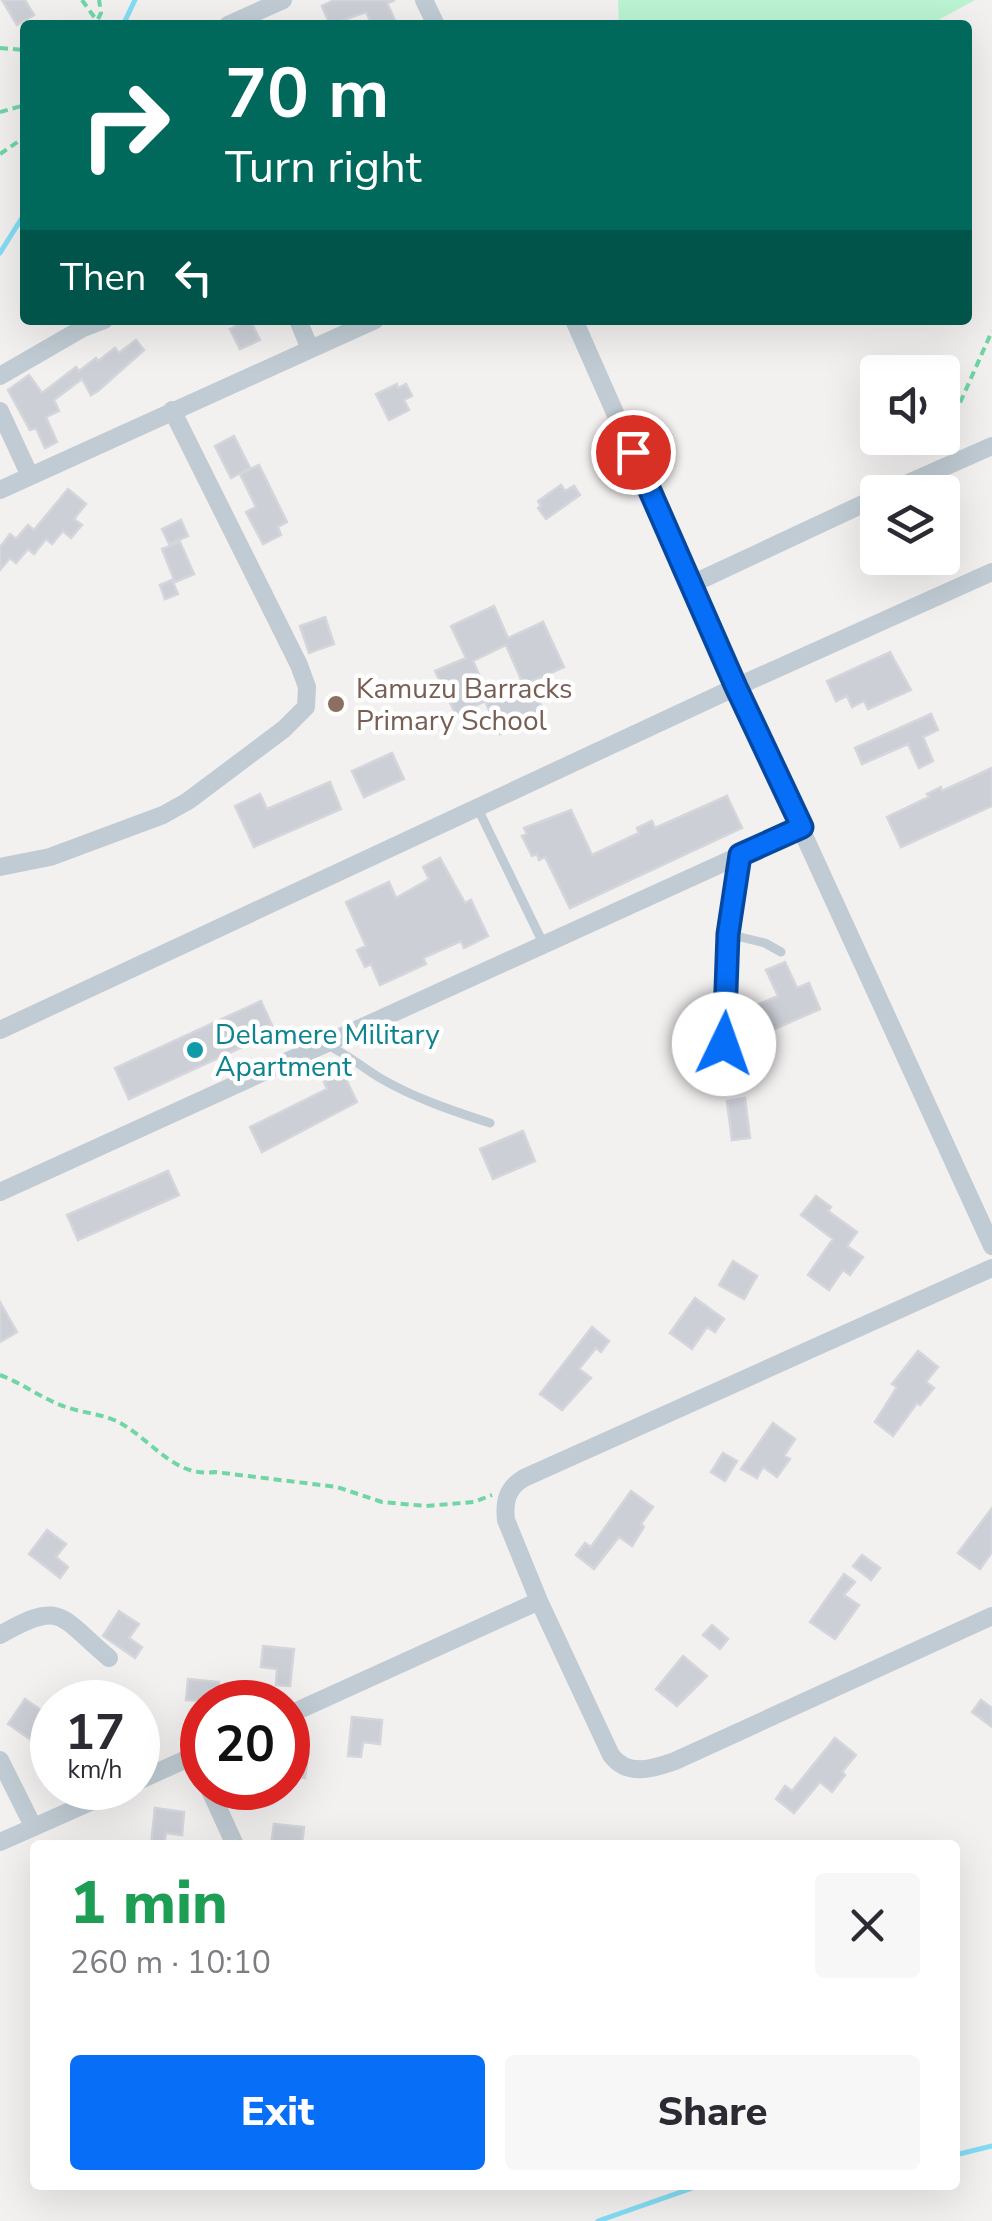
<!DOCTYPE html>
<html lang="en">
<head>
<meta charset="utf-8">
<style>
  :root { --surface:#fff; --page:#f7f7f7; --text:#2b2b33; --muted:#7c7c81; --accent:#066ef7 }
  body { margin:0; font-family:"Nunito Sans",sans-serif; background:var(--page); color:var(--text); height:100vh; display:flex; flex-direction:column; font-size:38px; white-space:nowrap }
  * { box-sizing:border-box; margin:0 }
  p { font-size:32px; color:var(--muted) }
  .icon { flex:none; width:55px; height:55px; fill:none; stroke:currentColor; stroke-width:2; stroke-linecap:round; stroke-linejoin:round }
  .map { position:relative; flex:1; overflow:hidden }
  .side { position:absolute; left:30px; top:1840px; width:930px; height:350px; display:flex; flex-direction:column; background:var(--surface); border-radius:10px; box-shadow:0 10px 40px #0002 }
  .side>* { flex:none }
  .banner { position:absolute; left:20px; top:20px; width:952px; height:305px; border-radius:10px; box-shadow:0 10px 40px #0002; background:#00695c; color:#fff; overflow:hidden }
  .buttons { position:absolute; left:860px; top:355px; display:grid; gap:20px }
  .buttons a { display:grid; place-items:center; width:100px; height:100px; border-radius:10px; background:var(--surface); box-shadow:0 10px 40px #0002; font-size:50px }
  .speed { position:absolute; left:30px; top:1680px; display:flex; gap:20px; font-size:50px; font-weight:700; text-align:center }
  .speed>* { display:grid; place-content:center; width:130px; height:130px; border-radius:50%; background:var(--surface); box-shadow:0 10px 40px #0002; line-height:1 }
  .speed small { font-size:25px; font-weight:400 }
  .speed .limit { border:15px solid #d22; background:#fff; color:#111 }
  .pin { position:absolute; display:grid; place-items:center; width:85px; height:85px; color:#fff; margin:-42px; border:5px solid #fff; border-radius:50%; box-shadow:0 2px 10px #0007 }
  .me { position:absolute; width:110px; margin:-55px; rotate:3deg; stroke-linejoin:round; filter:drop-shadow(0 0 8px #0008) }
  .turn { display:flex; align-items:center; gap:35px; height:210px; padding:0 40px; font-size:45px }
  .turn .icon { width:130px; height:130px; stroke-width:2.5 }
  .turn b { display:block; font-size:70px; line-height:85px }
  .then { display:flex; align-items:center; height:95px; padding:0 40px; background:#0003; gap:20px; font-size:38px }
  .round { display:grid; place-items:center; flex:none; width:105px; height:105px; border-radius:10px; background:var(--page) }
  .headline { display:flex; align-items:center; justify-content:space-between; height:170px; padding:0 40px }
  h1 { font-size:60px; font-weight:800; line-height:75px; color:#1e9e55 }
  .primary-button { display:flex; gap:20px; margin-top:auto; padding:20px 40px }
  .primary-button a { flex:1; height:115px; border-radius:10px; background:var(--accent); color:#fff; font-size:40px; font-weight:800; line-height:115px; text-align:center }
  .primary-button a+a { background:var(--page); color:var(--text) }
  .map>svg:first-child { display:block }
  .green { fill:#bbf4d2 }
  .lines { fill:none; stroke-linecap:round; stroke-linejoin:round }
  .stream { stroke:#84ddf5; stroke-width:5 }
  .building { fill:#cccfd6; stroke:#d4d6dc; stroke-width:2.5; fill-rule:evenodd }
  .path { stroke:#6fd6a4; stroke-width:4; stroke-dasharray:8 5; stroke-linecap:butt }
  .service { stroke:#c0cbd3; stroke-width:9 }
  .minor { stroke:#c0cbd3; stroke-width:18 }
  .route-casing { stroke:#0448a1; stroke-width:25 }
  .route { stroke:#066ef7; stroke-width:18 }
  .education-dot { fill:#8d6e63; stroke:#fff; stroke-width:4 }
  .culture-dot { fill:#0f9aa8; stroke:#fff; stroke-width:4 }
  .labels { text-anchor:middle; stroke-width:9; stroke-linejoin:round; paint-order:stroke }
  .education-label { font-size:28px; fill:#785e54; stroke:#fff; text-anchor:start }
  .culture-label { font-size:28px; fill:#0d838f; stroke:#fff; text-anchor:start }
</style>
</head>
<body>
<div class="map">
<svg width="992" height="2221" viewBox="0 0 992 2221">
  <rect width="100%" height="100%" fill="#f3f0f0"/>
  <!-- green -->
  <path class="green" d="M618 0H975L929 25H619Z"/>
  <g class="lines">
    <!-- stream -->
    <path class="stream" d="M123 25 135 0
      M0 253 25 213
      M955 2155 992 2146
      M598 2221 701 2185"/>
  </g>
  <!-- building -->
  <path class="building" d="M2 0H25L34 15 17 25Z
    M334 0H395L387 3 397 25H372L366 12 330 25 322 6Z
    M250 320 260 340 240 349 230 329Z
    M136 340 144 350 98 391 91 395 82 379 54 400 59 411 46 417 57 442 45 448 36 428 30 430 8 390 29 375 42 393 76 367 79 371 96 358 98 361 115 348 119 353Z
    M397 384 398 388 406 384 412 396 404 400 409 410 389 420 376 394Z
    M234 436 250 468 231 478 215 446Z
    M259 465 287 522 278 527 281 535 263 544 246 512 256 507 240 474Z
    M561 485 565 491 574 486 580 495 546 519 538 508 541 506 538 501Z
    M68 489 86 504 74 519 82 525 71 538 63 531 52 544 46 539 34 554 28 549 16 563 10 558 0 570V547L10 534 16 539 28 525 34 530Z
    M181 520 188 536 169 544 162 529Z
    M180 542 194 574 175 582 162 549Z
    M172 580 178 594 165 599 160 585Z
    M494 606 508 638 543 622 564 667 530 682 545 714 500 734 485 701 456 715 435 671 466 658 451 626ZM506 645 521 679 488 694 473 661Z
    M325 617 334 644 309 653 300 626Z
    M890 652 911 690 868 709 864 701 852 707 847 696 836 701 827 681Z
    M931 714 938 730 923 737 933 761 919 768 908 744 862 764 855 748Z
    M392 753 404 779 364 797 352 771Z
    M992 768V806L901 847 887 817 929 797 927 794 941 787 942 791Z
    M330 782 341 809 254 847 235 806 260 794 267 809Z
    M727 796 742 828 570 908 545 857 539 860 537 854 532 856 522 836 527 834 524 828 571 810 592 855 639 833 637 828 652 821 655 828Z
    M440 858 465 903 471 900 488 936 464 948 461 941 423 958 426 964 380 985 371 964 365 967 357 950 366 946 346 902 389 882 396 898 429 879 423 867Z
    M785 962 797 988 809 983 820 1009 750 1040 738 1013 778 996 766 970Z
    M261 1001 275 1032 129 1099 115 1068Z
    M343 1073 357 1102 262 1152 250 1127 327 1089 324 1082Z
    M745 1098 750 1138 732 1140 727 1101Z
    M523 1131 535 1161 493 1179 480 1149Z
    M168 1171 179 1195 78 1240 67 1215Z
    M816 1196 831 1207 828 1211 857 1232 847 1246 863 1257 850 1275 843 1270 829 1290 808 1275 833 1239 801 1215Z
    M733 1261 757 1276 744 1299 719 1285Z
    M695 1298 724 1319 715 1332 707 1327 692 1349 670 1333Z
    M0 1302 17 1332 0 1342Z
    M592 1327 609 1341 601 1352 596 1348 579 1369 591 1378 562 1410 540 1394Z
    M918 1351 938 1367 926 1382 934 1388 920 1405 917 1403 893 1436 875 1422 897 1387 892 1384Z
    M773 1423 795 1439 784 1456 790 1459 777 1477 763 1467 757 1478 741 1469Z
    M723 1453 737 1461 725 1481 711 1472Z
    M631 1491 653 1507 641 1524 644 1527 632 1546 619 1537 594 1569 576 1555 585 1543 591 1547Z
    M992 1508V1552L980 1569 958 1553Z
    M47 1530 66 1544 56 1557 68 1567 60 1578 29 1554Z
    M862 1555 880 1568 871 1580 853 1566Z
    M844 1574 855 1582 844 1595 859 1605 835 1639 810 1622Z
    M119 1611 139 1624 129 1638 142 1647 135 1658 103 1636Z
    M712 1625 728 1639 720 1649 703 1635Z
    M263 1646 294 1649 290 1686 276 1685 277 1669 261 1667Z
    M683 1656 707 1676 677 1706 656 1689Z
    M188 1679 219 1682 217 1702 186 1700Z
    M25 1699 44 1712 35 1726 48 1735 40 1746 8 1724Z
    M981 1700 992 1708V1727L972 1712Z
    M352 1717 382 1720 380 1744 363 1742 361 1757 348 1756Z
    M835 1738 856 1755 842 1772 845 1775 832 1792 820 1782 794 1813 776 1799 785 1786 792 1791Z
    M288 1752 308 1754 305 1778 288 1776Z
    M155 1808 184 1812 182 1835 166 1833 164 1845H151Z
    M274 1824 304 1827 302 1845H271Z"/>
  <g class="lines">
    <!-- path -->
    <path class="path" d="M82 0 100 25
      M98 19 101 13 99 0
      M0 48 25 50
      M0 112 25 105
      M0 154 25 137
      M939 450 992 331
      M0 1375C22 1383 41 1398 63 1406 81 1413 106 1414 122 1424 153 1442 176 1478 215 1472L337 1487 382 1502 426 1506 474 1502 492 1495"/>
    <!-- service -->
    <path class="service" d="M478 809 543 943
      M728 934 765 943 781 952
      M327 1045C347 1054 362 1067 380 1078 414 1098 453 1111 490 1123
      M724 1045 728 934 740 857"/>
    <!-- minor -->
    <path class="minor" d="M424 0 436 25
      M228 25 283 0
      M298 320 310 349
      M574 320 736 687 992 1246
      M0 376 83 328 104 320
      M0 411 30 476
      M0 490 375 320
      M888 492 992 446
      M692 584 878 497
      M0 867 50 857 163 815 188 801 284 729 306 707 307 687 299 665 172 410
      M0 1030 736 687 992 572
      M0 1192 802 827
      M992 1268 524 1478C507 1488 504 1501 506 1520L539 1601 611 1755C627 1777 653 1769 675 1761L992 1616
      M0 1635C62 1599 59 1616 109 1658
      M288 1715 539 1601
      M0 1760 33 1826
      M138 1781 202 1752
      M209 1788 235 1845
      M0 1842 122 1788"/>
  </g>
  <g class="lines">
    <defs>
      <path id="route" d="M633 452 736 687 802 827 740 855 728 934 724 1044"/>
    </defs>
    <!-- route casing -->
    <use href="#route" class="route-casing"/>
    <!-- route -->
    <use href="#route" class="route"/>
  </g>
  <!-- markers -->
  <circle class="education-dot" cx="336" cy="704" r="10"/>
  <circle class="culture-dot" cx="195" cy="1050" r="10"/>
  <g class="labels">
    <!-- education labels -->
    <g class="education-label">
      <text x="356" y="698">Kamuzu Barracks<tspan x="356" dy="32">Primary School</tspan></text>
    </g>
    <!-- culture labels -->
    <g class="culture-label">
      <text x="215" y="1044">Delamere Military<tspan x="215" dy="32">Apartment</tspan></text>
    </g>
  </g>
</svg>
<div class="buttons">
<a><svg class="icon" aria-label="sound" viewBox="0 0 24 24"><path d="M4 9h4l5-4v14l-5-4H4zM17 9q2 3 0 6"/></svg></a>
<a><svg class="icon" aria-label="layers" viewBox="0 0 24 24"><path d="M12 4l9 5-9 5-9-5zM3 14l9 5 9-5"/></svg></a>
</div>
<div class="speed"><div>17<small>km/h</small></div><div class="limit">20</div></div>
<div class="pin" style="left:633px;top:452px;background:#d93025"><svg class="icon" aria-label="arrive" viewBox="0 0 24 24"><path d="M6 21V4h12l-3 4 3 4H6"/></svg></div>
<svg class="me" style="left:724px;top:1044px" viewBox="-20 -20 40 40"><circle r="19" fill="#fff"/><path d="M0-13L10 11 0 6-10 11z" fill="#066ef7"/></svg>
<div class="banner">
<div class="turn"><svg class="icon" aria-label="right" viewBox="0 0 24 24"><path d="M7 20v-9h11M14 6l5 5-5 5"/></svg><div><b>70 m</b>Turn right</div></div>
<div class="then">Then<svg class="icon" aria-label="left" viewBox="0 0 24 24"><path d="M17 20v-9H6M10 6l-5 5 5 5"/></svg></div>
</div>
<section class="side">
<div class="headline"><div><h1>1 min</h1><p>260 m · 10:10</p></div><a class="round"><svg class="icon" aria-label="close" viewBox="0 0 24 24"><path d="M6 6l12 12M18 6L6 18"/></svg></a></div>
<div class="primary-button"><a>Exit</a><a>Share</a></div>
</section>
</div>
</body>
</html>
